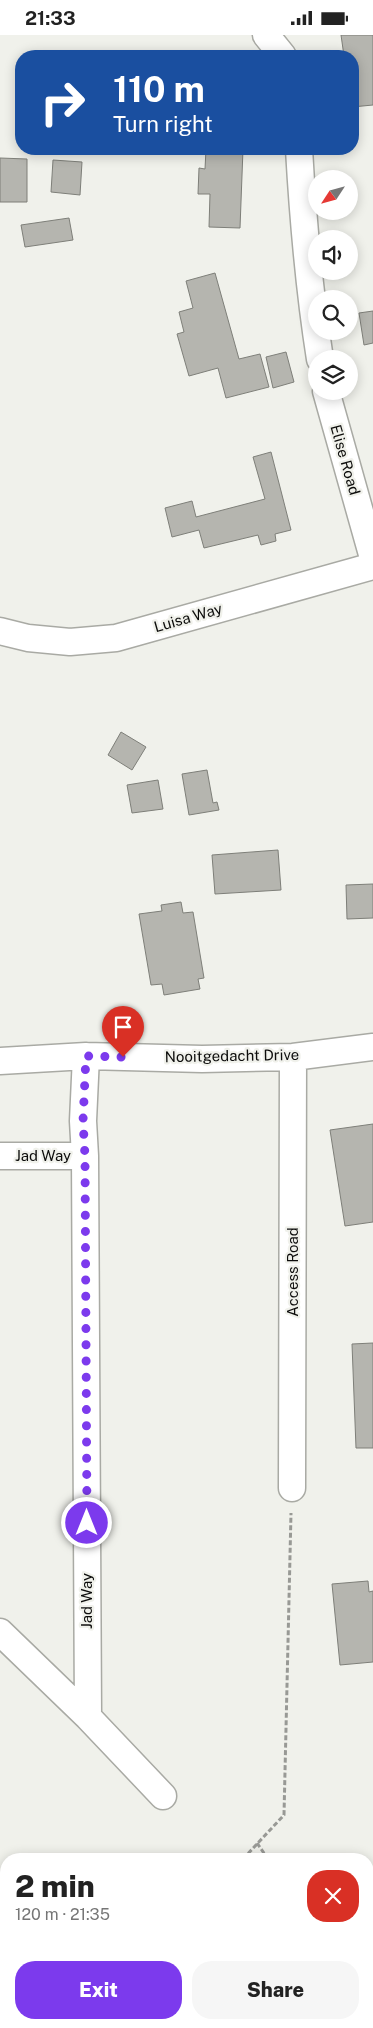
<!DOCTYPE html>
<html lang="en">
<head>
<meta charset="utf-8">
<style>
  :root { --surface:#fff; --page:#f6f6f6; --text:#222; --muted:#767676; --accent:#7c3aed }
  body { margin:0; font-family:"Public Sans",sans-serif; background:var(--page); color:var(--text); height:100vh; display:flex; flex-direction:column; font-size:19px; white-space:nowrap }
  * { box-sizing:border-box; margin:0 }
  p { font-size:16px; color:var(--muted) }
  .icon { flex:none; width:28px; height:28px; fill:none; stroke:currentColor; stroke-width:2; stroke-linecap:round; stroke-linejoin:round }
  .map { position:relative; flex:1; overflow:hidden }
  .panel { position:absolute; left:0px; top:1818px; width:374px; height:176px; display:flex; flex-direction:column; background:var(--surface); border-radius:20px 20px 0 0; box-shadow:0 2px 12px #0003 }
  .panel>* { flex:none }
  .banner { position:absolute; left:15px; top:15px; width:344px; height:105px; border-radius:20px; box-shadow:0 2px 12px #0003; background:#1a4fa0; color:#fff; overflow:hidden }
  .needle { width:32px; rotate:234deg }
  .tools { position:absolute; left:308px; top:135px; display:grid; gap:10px }
  .tools a { display:grid; place-items:center; width:50px; height:50px; border-radius:50%; background:var(--surface); box-shadow:0 2px 12px #0003; font-size:25px }
  .pin { position:absolute; display:grid; place-items:center; width:42px; height:42px; color:#fff; margin:-51px -21px; border-radius:50% 50% 50% 0; rotate:-45deg; box-shadow:0 0 5px #0007 }
  .pin .icon { rotate:45deg }
  .me { position:absolute; width:55px; margin:-28px; rotate:0deg; stroke-linejoin:round; filter:drop-shadow(0 0 4px #0008) }
  .turn { display:flex; align-items:center; gap:18px; height:105px; padding:0 15px; font-size:22px }
  .turn .icon { width:65px; height:65px; stroke-width:2.5 }
  .turn b { display:block; font-size:35px; line-height:42px }
  .round { display:grid; place-items:center; flex:none; width:52px; height:52px; border-radius:20px; background:var(--page) }
  .summary { display:flex; align-items:center; justify-content:space-between; height:85px; padding:0 15px }
  h1 { font-size:30px; font-weight:800; line-height:38px }
  .cta { display:flex; gap:10px; margin-top:auto; padding:10px 15px }
  .cta a { flex:1; height:58px; border-radius:20px; background:var(--accent); color:#fff; font-size:20px; font-weight:800; line-height:58px; text-align:center }
  .cta a+a { background:var(--page); color:var(--text) }
  .status { display:flex; justify-content:space-between; align-items:center; height:35px; padding:0 25px; background:var(--surface); direction:ltr }
  .status svg { height:14px; fill:currentColor }
  .map>svg:first-child { display:block }
  .green { fill:#d8d8a1 }
  .building { fill:#b5b5af; stroke:#7e7f79 }
  .lines { fill:none; stroke-linecap:round; stroke-linejoin:round }
  .street-casing { stroke:#a9aaa4; stroke-width:29 }
  .primary-casing { stroke:#96942f; stroke-width:30 }
  .path { stroke:#989995; stroke-width:3; stroke-dasharray:5 2.5; stroke-linecap:butt }
  .street { stroke:#fff; stroke-width:26 }
  .primary { stroke:#edeb8e; stroke-width:28 }
  .route { stroke:#7c3aed; stroke-width:9; stroke-dasharray:0 16.2 }
  .labels { text-anchor:middle; stroke-width:4.5; stroke-linejoin:round; paint-order:stroke }
  .street-label { font-size:15px; fill:#0c0c0b; stroke:#f0f1eb }
</style>
</head>
<body>
<div class="status"><b>21:33</b><svg viewBox="0 0 49 12"><path d="M0 12V9h3v3zM5 12V6h3v6zM10 12V3h3v9zM15 12V0h3v12zM26 1h20v11H26zM47 4h2v5h-2z"/></svg></div>
<div class="map">
<svg width="373" height="1993" viewBox="0 0 373 1993">
  <rect width="100%" height="100%" fill="#f0f1eb"/>
  <!-- green -->
  <path class="green" d="M373 1903V1993H269L275 1988H368V1908Z"/>
  <!-- building -->
  <path class="building" d="M341 0H373V70L352 72V21H344Z
    M206 114H243L240 193 209 192 210 159H198L199 133 205 134Z
    M0 123 27 124V167H0Z
    M53 125 82 127 80 160 51 157Z
    M69 183 73 205 25 212 21 190Z
    M215 238 239 324 260 319 269 352 226 363 218 333 189 341 177 299 184 297 179 277 193 273 186 246Z
    M373 276V308L364 310 359 278Z
    M286 317 294 347 273 353 266 322Z
    M271 417 291 495 275 499 276 506 261 510 258 500 204 513 199 495 172 502 165 473 192 466 196 482 265 464 253 422Z
    M121 697 146 712 132 735 108 720Z
    M207 735 213 768 217 767 219 775 189 780 182 739Z
    M158 745 163 774 132 778 127 750Z
    M278 815 281 855 215 859 212 820Z
    M373 849V883L347 884 346 850Z
    M181 867 183 878 193 877 204 943 198 944 200 954 164 960 162 949 151 950 139 879 162 876 161 870Z
    M373 1089V1187L345 1191 330 1095Z
    M373 1308V1413H356L352 1309Z
    M368 1546 369 1557 373 1556V1627L340 1630 332 1549Z"/>
  <g class="lines">
    <defs>
      <path id="street" d="M266 0 283 21
        M299 114C303 184 309 254 320 324
        M326 356 373 523
        M0 596 28 603 70 607 116 603 373 531
        M86 1021 83 1086 85 1121 88 1682
        M0 1026 86 1021 202 1024 293 1022 373 1012
        M0 1121H85
        M292 1453 293 1022
        M0 1597 88 1682 163 1761"/>
      <path id="primary" d="M368 1857 373 1853
        M213 1993 220 1988"/>
    </defs>
    <!-- street casing -->
    <use href="#street" class="street-casing"/>
    <!-- primary casing -->
    <use href="#primary" class="primary-casing"/>
    <!-- path -->
    <path class="path" d="M257 1808 268 1824
      M243 1824 284 1780 291 1478
      M84 1993 89 1988"/>
    <!-- street -->
    <use href="#street" class="street"/>
    <!-- primary -->
    <use href="#primary" class="primary"/>
  </g>
  <g class="lines">
    <!-- route -->
    <path class="route" d="M87 1488 85 1121 83 1086 86 1021 123 1022"/>
  </g>
  <g class="labels">
    <!-- street labels -->
    <g class="street-label">
      <text transform="translate(345 425) rotate(74)" y="5">Elise Road</text>
      <text transform="translate(188 583) rotate(-16)" y="5">Luisa Way</text>
      <text transform="translate(232 1021) rotate(-1)" y="5">Nooitgedacht Drive</text>
      <text x="43" y="1126">Jad Way</text>
      <text transform="translate(293 1237) rotate(-90)" y="5">Access Road</text>
      <text transform="translate(87 1566) rotate(-90)" y="5">Jad Way</text>
    </g>
  </g>
</svg>
<div class="tools">
<a><svg class="needle" viewBox="-14 -14 28 28"><path d="M0-13l5 13h-10z" fill="#e53935"/><path d="M0 13l5-13h-10z" fill="#767676"/></svg></a>
<a><svg class="icon" aria-label="sound" viewBox="0 0 24 24"><path d="M4 9h4l5-4v14l-5-4H4zM17 9q2 3 0 6"/></svg></a>
<a><svg class="icon" aria-label="search" viewBox="0 0 24 24"><circle cx="10" cy="10" r="6"/><path d="M15 15l6 6"/></svg></a>
<a><svg class="icon" aria-label="layers" viewBox="0 0 24 24"><path d="M12 4l9 5-9 5-9-5zM3 14l9 5 9-5"/></svg></a>
</div>
<div class="pin" style="left:123px;top:1022px;background:#d93025"><svg class="icon" aria-label="arrive" viewBox="0 0 24 24"><path d="M6 21V4h12l-3 4 3 4H6"/></svg></div>
<svg class="me" style="left:87px;top:1488px" viewBox="-20 -20 40 40"><circle r="17" fill="#7c3aed" stroke="#fff" stroke-width="3"/><path d="M0-11L8 9 0 5-8 9z" fill="#fff"/></svg>
<div class="banner">
<div class="turn"><svg class="icon" aria-label="right" viewBox="0 0 24 24"><path d="M7 20v-9h11M14 6l5 5-5 5"/></svg><div><b>110 m</b>Turn right</div></div>
</div>
<section class="panel">
<div class="summary"><div><h1>2 min</h1><p>120 m · 21:35</p></div><a class="round" style="background:#d93025;color:#fff"><svg class="icon" aria-label="close" viewBox="0 0 24 24"><path d="M6 6l12 12M18 6L6 18"/></svg></a></div>
<div class="cta"><a>Exit</a><a>Share</a></div>
</section>
</div>
</body>
</html>
